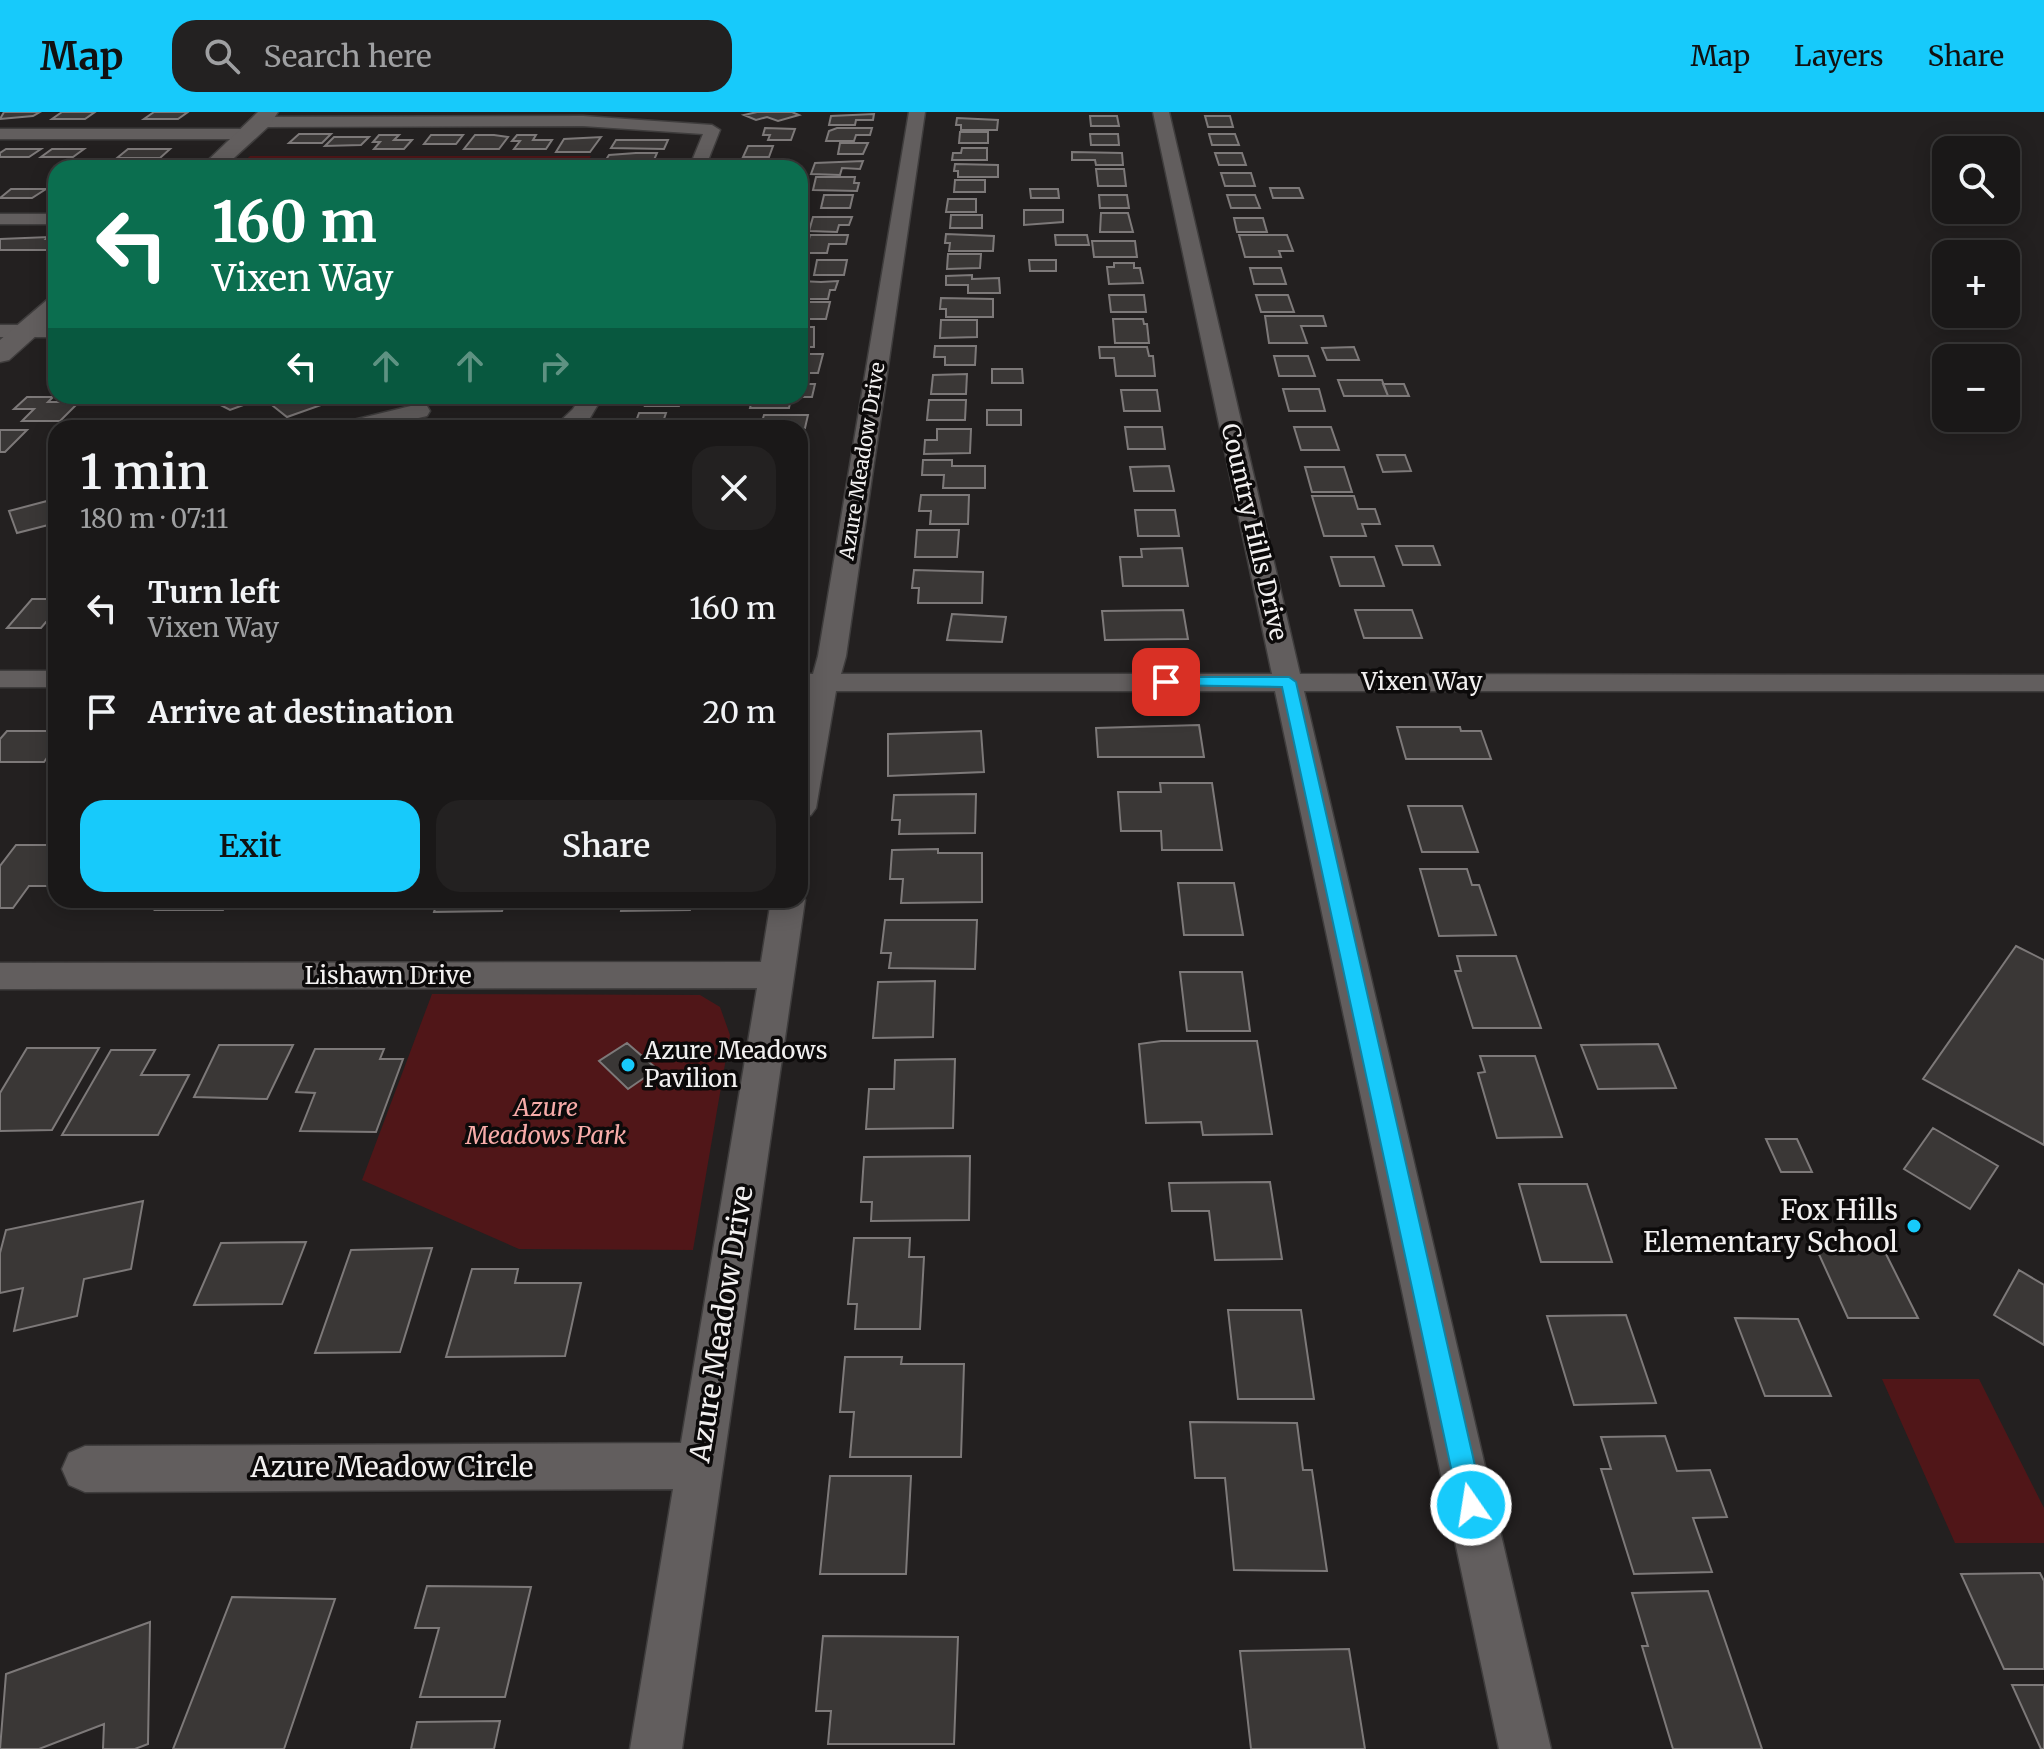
<!DOCTYPE html>
<html lang="en">
<head>
<meta charset="utf-8">
<style>
  :root { --surface:#1a1818; --page:#232121; --text:#f1f3f6; --muted:#9fa0a2; --line:#383737; --accent:#17cafb }
  body { margin:0; font-family:Merriweather,serif; background:var(--page); color:var(--text); height:100vh; display:flex; flex-direction:column; font-size:30px; white-space:nowrap }
  * { box-sizing:border-box; margin:0 }
  p { font-size:26px; color:var(--muted) }
  .icon { flex:none; width:44px; height:44px; fill:none; stroke:currentColor; stroke-width:2; stroke-linecap:round; stroke-linejoin:round }
  .map { position:relative; flex:1; overflow:hidden }
  .details { position:absolute; left:48px; top:308px; width:760px; height:488px; display:flex; flex-direction:column; background:var(--surface); border-radius:24px; box-shadow:0 4px 20px #0003,0 0 0 2px var(--line) }
  .details>* { flex:none }
  .banner { position:absolute; left:48px; top:48px; width:760px; height:244px; border-radius:24px; box-shadow:0 4px 20px #0003,0 0 0 2px var(--line); background:#0b6e4f; color:#fff; overflow:hidden }
  .fabs { position:absolute; left:1932px; top:24px; display:grid; gap:16px }
  .fabs a { display:grid; place-items:center; width:88px; height:88px; border-radius:16px; background:var(--surface); box-shadow:0 4px 20px #0003,0 0 0 2px var(--line); font-size:40px }
  .pin { position:absolute; display:grid; place-items:center; width:68px; height:68px; color:#fff; margin:-34px; border-radius:16px; box-shadow:0 4px 12px #0006 }
  .me { position:absolute; width:88px; margin:-44px; rotate:347deg; stroke-linejoin:round; filter:drop-shadow(0 0 6px #0008) }
  .turn { display:flex; align-items:center; gap:28px; height:168px; padding:0 32px; font-size:36px }
  .turn .icon { width:104px; height:104px; stroke-width:2.5 }
  .turn b { display:block; font-size:56px; line-height:68px }
  .lanes { display:flex; align-items:center; height:76px; padding:0 32px; background:#0003; justify-content:center; gap:40px; direction:ltr }
  .lanes .off { opacity:.35 }
  .round { display:grid; place-items:center; flex:none; width:84px; height:84px; border-radius:24px; background:var(--page) }
  .head { display:flex; align-items:center; justify-content:space-between; height:136px; padding:0 32px }
  h1 { font-size:48px; font-weight:600; line-height:60px }
  .primary-button { display:flex; gap:16px; margin-top:auto; padding:16px 32px }
  .primary-button a { flex:1; height:92px; border-radius:24px; background:var(--accent); color:#111; font-size:32px; font-weight:600; line-height:92px; text-align:center }
  .primary-button a+a { background:var(--page); color:var(--text) }
  ul { padding:0; list-style:none }
  li { display:flex; align-items:center; gap:24px; height:104px; padding:0 32px }
  li div { flex:1 }
  li b { display:block; font-size:30px }
  li em { font-style:normal }
  header { display:flex; align-items:center; gap:48px; box-sizing:border-box; height:112px; padding:0 40px; background:var(--accent); color:#111 }
  header strong { font-size:38px }
  nav { display:flex; gap:44px; margin-inline-start:auto; font-size:28px }
  .search { width:560px; height:72px; background:var(--page); display:flex; align-items:center; gap:20px; box-sizing:border-box; padding:0 28px; border-radius:24px; color:var(--muted); font-size:30px }
  .map>svg:first-child { display:block }
  .green { fill:#501618 }
  .building { fill:#3a3736; stroke:#7d7979; stroke-width:2 }
  .lines { fill:none; stroke-linecap:round; stroke-linejoin:round }
  .street-casing { stroke:#3f3d3d; stroke-width:3 }
  .secondary-casing { stroke:#3f3d3d; stroke-width:3 }
  .street { fill:#625e5e; fill-rule:evenodd }
  .secondary { fill:#625e5e; fill-rule:evenodd }
  .route { fill:#17cafb; stroke:#0f83a3; stroke-width:2 }
  .poi-dot { fill:#17cafb; stroke:#0c0a0a; stroke-width:3 }
  .labels { text-anchor:middle; stroke-width:7; stroke-linejoin:round; paint-order:stroke }
  .far-street-label { font-size:20px; fill:#f2f0f0; stroke:#0c0a0a }
  .street-label { font-size:24px; fill:#f2f0f0; stroke:#0c0a0a }
  .poi-label { font-size:24px; fill:#f2f0f0; stroke:#0c0a0a; text-anchor:start }
  .park-label { font-size:24px; font-style:italic; fill:#f8aca9; stroke:#0c0a0a }
  .near-poi-label { font-size:28px; fill:#f2f0f0; stroke:#0c0a0a; text-anchor:end }
  .near-street-label { font-size:28px; fill:#f2f0f0; stroke:#0c0a0a }
</style>
</head>
<body>
<header>
<strong>Map</strong>
<div class="search"><svg class="icon" aria-label="search" viewBox="0 0 24 24"><circle cx="10" cy="10" r="6"/><path d="M15 15l6 6"/></svg>Search here</div>
<nav><a>Map</a><a>Layers</a><a>Share</a></nav>
</header>
<div class="map">
<svg width="2044" height="1637" viewBox="0 0 2044 1637">
  <rect width="100%" height="100%" fill="#232020"/>
  <!-- green -->
  <path class="green" d="M250 44H591L584 56H237Z
    M432 882 700 883 720 895 730 923 693 1138 519 1137 362 1068Z
    M1882 1267H1979L2044 1396V1431H1955Z"/>
  <!-- building -->
  <path class="building" d="M4 0H40L33 4 0 7Z
    M62 0H95L85 7H52Z
    M154 0H188L178 7H144Z
    M757 0H792L799 3 778 9 767 5 756 8 744 3Z
    M874 2 873 8H856L855 13H829L831 4Z
    M1090 4H1117L1119 14H1091Z
    M1205 4H1230L1233 15H1208Z
    M957 6 998 8 997 18H961V13H956Z
    M765 16 795 17 791 28H768L770 23H763Z
    M837 16H872L870 23H856L854 29H826L829 19Z
    M960 20H988V31H959Z
    M299 22H331L322 31H289Z
    M1090 22H1118L1119 33H1091Z
    M1209 22H1235L1239 33H1212Z
    M379 23H399L394 28H412L404 37H374L380 30H373Z
    M431 23H463L456 32H424Z
    M475 23H494L508 25 499 37H464Z
    M517 23H536L533 28H552L546 37H514L520 29H512Z
    M334 25H369L361 33 325 34Z
    M601 25 590 40H556L564 27Z
    M616 28H668L664 37 611 36Z
    M840 31H868L863 42H838Z
    M748 34H773L769 45H743Z
    M962 36H987V48H952L953 41H961Z
    M6 37H41L29 45H0V41Z
    M52 37H84L73 45H41Z
    M128 37H170L160 46H117Z
    M1072 40 1122 41 1123 53H1096L1095 48H1072Z
    M636 41H657L654 48H636L632 54H602L609 43Z
    M1215 41H1242L1246 53H1219Z
    M742 48H763L762 51H785L783 56 740 55Z
    M863 49 860 57 842 56 840 63 811 62 815 51Z
    M955 52 998 53V65H958V59H954Z
    M1096 57H1124L1126 74H1098Z
    M1221 61H1251L1255 74H1225Z
    M816 65H855L854 71H859L857 79 813 78Z
    M955 68H985V80H954Z
    M1270 76H1299L1303 86H1273Z
    M11 77H46L32 86H0Z
    M1030 77H1058L1059 86H1031Z
    M824 83H853L850 96H821Z
    M1099 83H1127L1129 96H1100Z
    M1227 83H1255L1260 96H1231Z
    M948 87H976V100H946Z
    M1024 98H1063V110L1024 113Z
    M1101 101H1128L1133 120H1100Z
    M951 103H982V116H950Z
    M813 105H852L849 113H839L837 120 809 119Z
    M1234 106H1263L1267 120H1237Z
    M946 122 994 124 993 139H949L950 131H945Z
    M810 123H848L846 132H829L827 141H800V127H809Z
    M1055 123H1087L1089 133H1056Z
    M1239 123H1287L1293 139H1279L1281 145H1245Z
    M48 125 46 127H56L54 138H0V127Z
    M1092 129H1135L1137 145H1094Z
    M948 142H981L980 156 947 157Z
    M817 148H847L844 163H814Z
    M1029 148H1056V159H1030Z
    M1114 151H1134V156H1140L1143 171 1109 172 1107 155H1114Z
    M1250 156H1281L1286 172H1254Z
    M972 163V167L999 166 1000 181H968V173H946V164Z
    M800 169 821 170 838 169 835 178H830L828 187H800Z
    M1109 183H1144L1146 200H1111Z
    M1256 183H1288L1294 200H1261Z
    M941 186 993 187V205H946V197H940Z
    M800 190H830L826 207H800Z
    M1265 204H1323L1326 214H1301L1307 231H1269Z
    M1113 207H1143L1144 212H1147L1149 231H1115Z
    M941 208H977V225L940 226Z
    M800 215H814V235H800Z
    M935 234H976L975 253H945V245H934Z
    M1099 235H1147L1149 244H1153L1155 264H1116L1114 246H1100Z
    M1354 235 1359 248H1327L1322 236Z
    M800 242H823L818 261H800Z
    M1274 244H1308L1315 264H1279Z
    M992 257H1022L1023 271H992Z
    M967 262 966 282H931L933 263Z
    M1338 268H1382L1388 284H1344Z
    M800 272H815L812 285H791L789 296H750L753 284H800Z
    M1383 272H1404L1409 284H1388Z
    M1283 277H1319L1325 299H1289Z
    M1121 278H1157L1160 299H1124Z
    M212 284H264L265 285 230 298 207 286Z
    M287 284H313L324 292 287 305 268 290Z
    M649 284H683L679 294H645Z
    M27 285H53L48 290H79L60 309H22L34 297H14Z
    M929 288H966L965 308H927Z
    M987 298H1021V313H987Z
    M639 301H666L664 307H696L693 316 634 315Z
    M764 303H808L805 316H760Z
    M1125 315H1162L1165 337H1128Z
    M1294 315H1331L1339 338H1301Z
    M937 317H971L970 341 924 342 925 328H937Z
    M0 318H27L5 340H0Z
    M1377 343H1405L1411 359 1383 360Z
    M923 348H952V354H985V376H943L944 363H922Z
    M1169 354 1174 379H1134L1130 355Z
    M1305 355H1344L1352 380H1312Z
    M921 383H969L968 412H930L931 399H919Z
    M1312 384H1354L1358 397H1375L1380 412H1362L1366 424H1324Z
    M47 389 56 411 17 421 9 399Z
    M1135 398H1175L1179 424H1138Z
    M917 418H959L957 445H915Z
    M1396 434H1433L1440 453H1403Z
    M1182 436 1188 474H1123L1120 445H1142L1141 437Z
    M1331 445H1374L1384 474H1340Z
    M914 458 983 460 982 491H918L919 476H912Z
    M32 487H56V510H46L41 516H7Z
    M1183 498 1188 527 1105 528 1102 499Z
    M1355 498H1412L1422 526H1364Z
    M952 502 1006 505 1002 530 947 528Z
    M1199 613 1204 645H1098L1096 616Z
    M1397 615H1460L1461 619H1481L1491 647H1406Z
    M7 619H56V633L44 650H0V627Z
    M981 619 984 660 888 664V622Z
    M1160 671H1212L1222 738H1162L1161 719H1121L1118 680H1161Z
    M976 682 975 721 899 722 900 708H892L894 683Z
    M1408 694H1462L1478 740H1422Z
    M16 733H56V774H29L13 796H0V754Z
    M938 737V741H982V790L901 791 903 767H890L892 738Z
    M1420 757H1467L1472 773H1479L1496 823 1439 824Z
    M1178 771H1234L1243 823H1184Z
    M85 788H151L127 790 123 796 79 797Z
    M161 788H229L223 798H155Z
    M251 788H311L308 794H247Z
    M438 788H506L502 799 434 800Z
    M546 788H612L590 790 588 797H543Z
    M623 788H692L690 798 621 799Z
    M885 808H977L975 857 889 856 891 841H881Z
    M2016 834 2044 848V1033L1923 967Z
    M1457 844H1516L1541 916H1473L1455 859H1461Z
    M1180 860H1242L1250 919H1187Z
    M935 869 933 925 873 926 878 870Z
    M1161 929H1257L1272 1022 1203 1023 1201 1010 1146 1011 1139 932Z
    M627 931 657 957 628 977 599 949Z
    M1658 932 1676 976 1598 977 1581 933Z
    M219 933H293L267 987 194 985Z
    M27 936H99L52 1018 0 1019V981Z
    M315 937H384L380 947H403L376 1020 300 1019 315 981 296 980Z
    M111 938H155L141 963H189L158 1023H62Z
    M1480 944H1535L1562 1025 1497 1026 1478 961 1485 960Z
    M955 947 953 1016 866 1017 869 977H894L895 948Z
    M1933 1016 1998 1054 1970 1097 1904 1057Z
    M1766 1027H1797L1812 1060H1781Z
    M970 1044 969 1108 871 1109 872 1090H861L864 1045Z
    M1270 1070 1282 1147 1215 1148 1209 1099H1172L1169 1071Z
    M1519 1072H1587L1612 1150H1541Z
    M143 1089 131 1157 84 1167 77 1204 14 1219 23 1176 0 1181V1141L6 1118Z
    M854 1126H910L909 1145H924L920 1217H855L857 1192H848Z
    M306 1130 282 1192 194 1193 221 1131Z
    M432 1136 400 1240 315 1241 351 1138Z
    M1817 1138H1884L1918 1206H1848Z
    M472 1157H518L515 1171H581L565 1244 446 1245Z
    M2019 1158 2044 1173V1233L1994 1203Z
    M1228 1198H1301L1314 1287H1238Z
    M1626 1203 1656 1291 1574 1293 1547 1204Z
    M1735 1206 1798 1207 1831 1284H1765Z
    M845 1245H902L901 1252H964L961 1345H850L854 1300H840Z
    M1190 1310 1297 1311 1303 1358H1312L1327 1459 1234 1458 1225 1366H1195Z
    M1665 1324 1677 1359 1710 1358 1727 1405 1693 1406 1712 1460 1634 1462 1601 1357H1611L1601 1325Z
    M830 1364H911L906 1462H820Z
    M2040 1461 2044 1469V1557H2004L1961 1462Z
    M427 1474 531 1475 505 1585H420L439 1516H415Z
    M1708 1479 1762 1637H1673L1642 1534H1648L1632 1481Z
    M232 1485 335 1487 284 1637H173Z
    M150 1510 148 1632 135 1637H103L104 1612 39 1637H0L6 1562Z
    M823 1524 958 1525 954 1632H828L831 1599H816Z
    M1349 1537 1365 1637H1251L1240 1539Z
    M2012 1573H2044V1637H2041Z
    M500 1609 494 1637H411L417 1610Z"/>
  <g class="lines">
    <defs>
      <path id="street" d="M909 0H925L846 544 841 562H1272L1153 0H1169L1300 562 2044 563V579H1304L1551 1637H1499L1275 579H836L816 696 811 703 800 706V609L807 578H800V562H813L818 544Z
        M583 4 712 13 720 18 705 56H689L703 22 583 14 262 15 254 10 262 5Z
        M0 17H249L257 22 249 27H0Z
        M0 102H56V112H0Z
        M0 213H56V225H0Z
        M581 284H603L590 306 578 316H553L573 297Z
        M419 292 427 294 430 299 427 304 376 316H338L341 311Z
        M0 559H56V575H0Z
        M800 780 805 788 682 1637H630L673 1377 85 1380 69 1373 62 1357 69 1341 85 1334 681 1331 757 876 0 877V851L761 850 771 788H800Z"/>
      <path id="secondary" d="M258 0H278L269 14 223 56H200Z
        M56 185V206L9 248 0 250V228L47 188Z"/>
    </defs>
    <!-- street casing -->
    <use href="#street" class="street-casing"/>
    <!-- secondary casing -->
    <use href="#secondary" class="secondary-casing"/>
    <!-- street -->
    <use href="#street" class="street"/>
    <!-- secondary -->
    <use href="#secondary" class="secondary"/>
  </g>
  <!-- route -->
  <path class="route" d="M1166 565H1289L1296 570 1484 1393 1480 1402 1471 1405 1462 1402 1459 1393 1282 575 1160 573 1158 570Z"/>
  <!-- markers -->
  <g class="poi-dot">
    <circle cx="628" cy="953" r="8"/>
    <circle cx="1914" cy="1114" r="8"/>
  </g>
  <g class="labels">
    <!-- far-street labels -->
    <g class="far-street-label">
      <text transform="translate(862 349) rotate(-81)" y="7">Azure Meadow Drive</text>
    </g>
    <!-- street labels -->
    <g class="street-label">
      <text transform="translate(1254 420) rotate(77)" y="8">Country Hills Drive</text>
      <text x="1422" y="578">Vixen Way</text>
      <text x="388" y="872">Lishawn Drive</text>
    </g>
    <!-- poi labels -->
    <g class="poi-label">
      <text x="644" y="947">Azure Meadows<tspan x="644" dy="28">Pavilion</tspan></text>
    </g>
    <!-- park labels -->
    <g class="park-label">
      <text x="546" y="1004">Azure<tspan x="546" dy="28">Meadows Park</tspan></text>
    </g>
    <!-- near-poi labels -->
    <g class="near-poi-label">
      <text x="1898" y="1108">Fox Hills<tspan x="1898" dy="32">Elementary School</tspan></text>
    </g>
    <!-- near-street labels -->
    <g class="near-street-label">
      <text transform="translate(721 1212) rotate(-81)" y="10">Azure Meadow Drive</text>
      <text x="392" y="1365">Azure Meadow Circle</text>
    </g>
  </g>
</svg>
<div class="fabs">
<a><svg class="icon" aria-label="search" viewBox="0 0 24 24"><circle cx="10" cy="10" r="6"/><path d="M15 15l6 6"/></svg></a>
<a>+</a>
<a>−</a>
</div>
<div class="pin" style="left:1166px;top:570px;background:#d93025"><svg class="icon" aria-label="arrive" viewBox="0 0 24 24"><path d="M6 21V4h12l-3 4 3 4H6"/></svg></div>
<svg class="me" style="left:1471px;top:1393px" viewBox="-20 -20 40 40"><circle r="17" fill="#17cafb" stroke="#fff" stroke-width="3"/><path d="M0-11L8 9 0 5-8 9z" fill="#fff"/></svg>
<div class="banner">
<div class="turn"><svg class="icon" aria-label="left" viewBox="0 0 24 24"><path d="M17 20v-9H6M10 6l-5 5 5 5"/></svg><div><b>160 m</b>Vixen Way</div></div>
<div class="lanes"><svg class="icon" aria-label="left" viewBox="0 0 24 24"><path d="M17 20v-9H6M10 6l-5 5 5 5"/></svg><svg class="icon off" aria-label="ahead" viewBox="0 0 24 24"><path d="M12 20V5M6 11l6-6 6 6"/></svg><svg class="icon off" aria-label="ahead" viewBox="0 0 24 24"><path d="M12 20V5M6 11l6-6 6 6"/></svg><svg class="icon off" aria-label="right" viewBox="0 0 24 24"><path d="M7 20v-9h11M14 6l5 5-5 5"/></svg></div>
</div>
<section class="details">
<div class="head"><div><h1>1 min</h1><p>180 m · 07:11</p></div><a class="round"><svg class="icon" aria-label="close" viewBox="0 0 24 24"><path d="M6 6l12 12M18 6L6 18"/></svg></a></div>
<ul>
<li><svg class="icon" aria-label="left" viewBox="0 0 24 24"><path d="M17 20v-9H6M10 6l-5 5 5 5"/></svg><div><b>Turn left</b><p>Vixen Way</p></div><em>160 m</em></li>
<li><svg class="icon" aria-label="arrive" viewBox="0 0 24 24"><path d="M6 21V4h12l-3 4 3 4H6"/></svg><div><b>Arrive at destination</b></div><em>20 m</em></li>
</ul>
<div class="primary-button"><a>Exit</a><a>Share</a></div>
</section>
</div>
</body>
</html>
